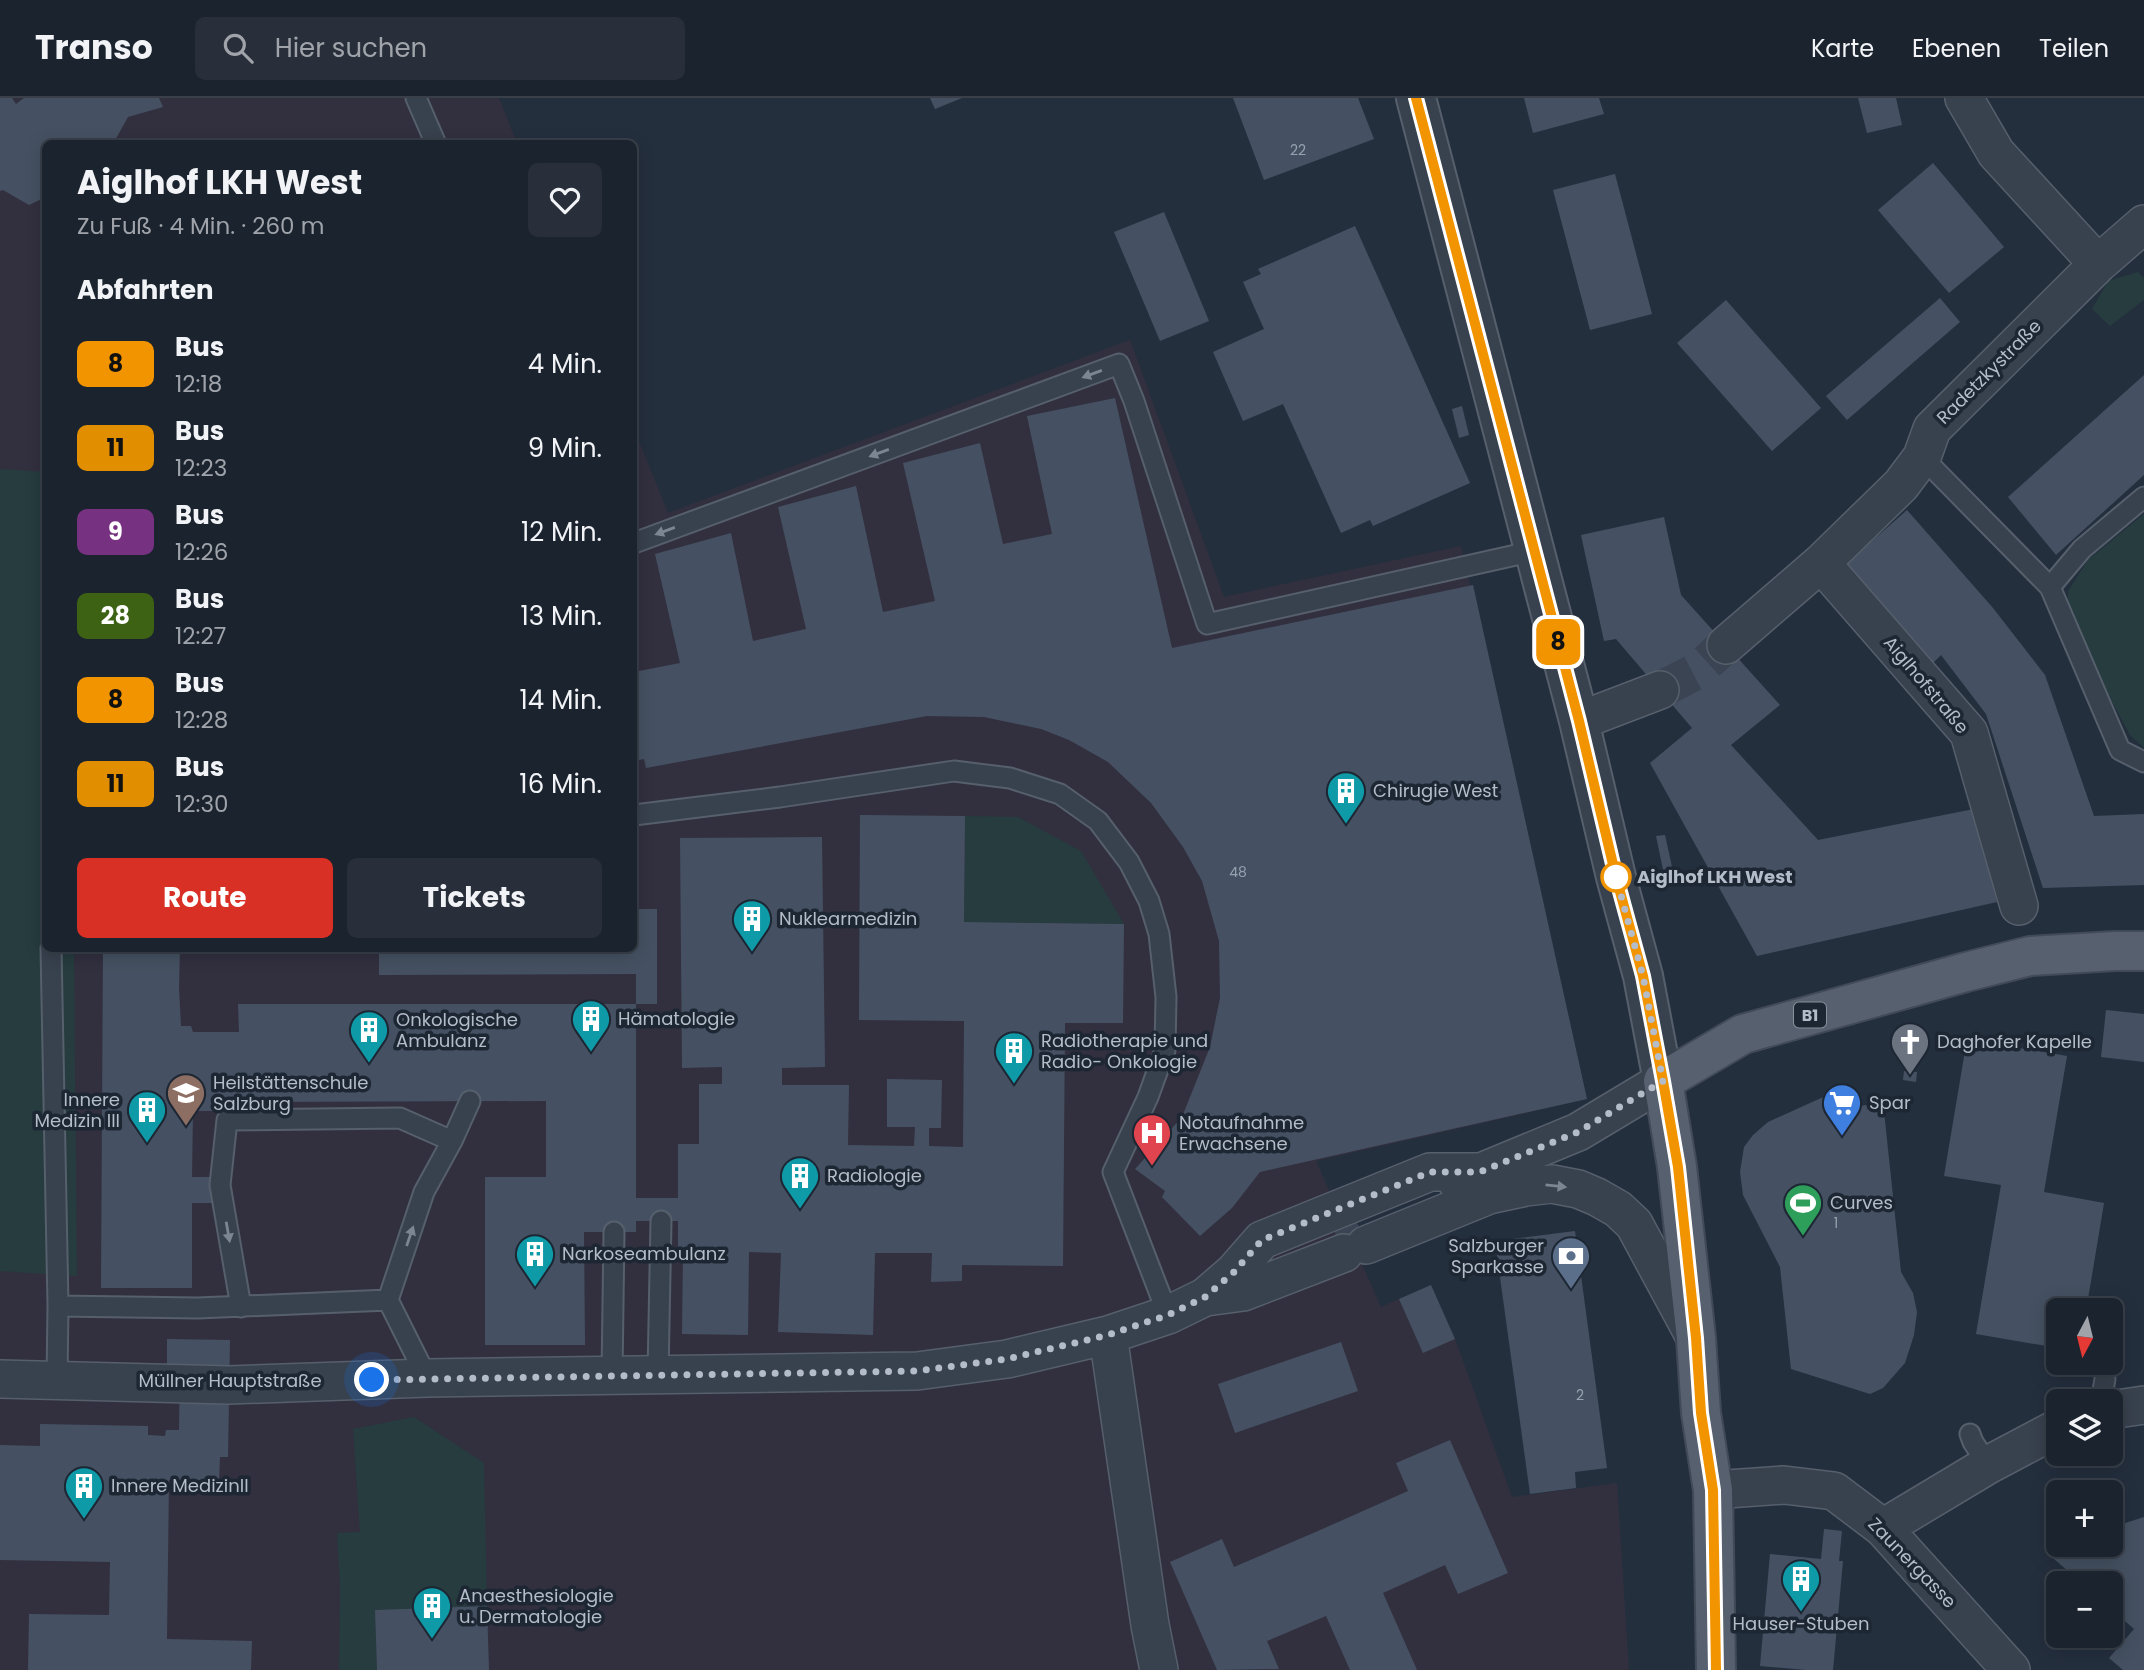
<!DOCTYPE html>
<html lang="de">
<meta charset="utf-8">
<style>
:root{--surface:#1b232e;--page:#282f3a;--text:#f1f3f6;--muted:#a0a4aa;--line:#39404a;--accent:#d93025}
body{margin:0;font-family:Poppins,sans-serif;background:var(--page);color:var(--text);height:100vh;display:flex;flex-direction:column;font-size:26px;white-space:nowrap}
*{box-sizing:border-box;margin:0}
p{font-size:23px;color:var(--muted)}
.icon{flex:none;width:38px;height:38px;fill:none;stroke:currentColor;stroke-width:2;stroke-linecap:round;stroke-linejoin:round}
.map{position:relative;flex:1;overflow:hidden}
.drawer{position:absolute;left:42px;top:42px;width:595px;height:812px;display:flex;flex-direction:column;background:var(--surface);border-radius:10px;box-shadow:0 4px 18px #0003,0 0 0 2px var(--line)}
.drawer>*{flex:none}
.badge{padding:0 14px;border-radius:10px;font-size:24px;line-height:46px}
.needle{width:46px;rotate:187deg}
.tools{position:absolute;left:2046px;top:1200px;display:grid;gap:14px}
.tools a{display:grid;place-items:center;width:77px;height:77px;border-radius:10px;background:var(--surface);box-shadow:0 4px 18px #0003,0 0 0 2px var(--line);font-size:35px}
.you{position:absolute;width:35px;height:35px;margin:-18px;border:5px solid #fff;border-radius:50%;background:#1a73e8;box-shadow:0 0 0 10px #1a73e833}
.map>.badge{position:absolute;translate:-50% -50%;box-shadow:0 0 0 4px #fff}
h2{padding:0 35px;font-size:26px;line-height:63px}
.round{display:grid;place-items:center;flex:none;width:74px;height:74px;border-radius:10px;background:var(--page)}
.headline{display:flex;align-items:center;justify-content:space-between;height:119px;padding:0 35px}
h1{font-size:33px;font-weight:700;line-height:52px}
.cta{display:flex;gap:14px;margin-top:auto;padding:14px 35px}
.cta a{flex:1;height:80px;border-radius:10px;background:var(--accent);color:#fff;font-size:28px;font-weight:700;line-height:80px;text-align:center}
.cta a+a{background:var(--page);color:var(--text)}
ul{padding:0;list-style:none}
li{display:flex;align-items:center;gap:21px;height:84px;padding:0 35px}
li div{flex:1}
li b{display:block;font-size:26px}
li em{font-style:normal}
li .badge{min-width:77px;font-weight:700;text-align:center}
header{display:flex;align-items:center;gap:42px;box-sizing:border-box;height:98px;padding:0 35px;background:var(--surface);border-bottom:2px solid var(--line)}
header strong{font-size:33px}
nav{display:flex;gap:38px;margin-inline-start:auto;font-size:24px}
.search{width:490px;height:63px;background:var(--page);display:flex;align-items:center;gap:18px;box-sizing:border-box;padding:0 24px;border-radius:10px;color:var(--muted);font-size:26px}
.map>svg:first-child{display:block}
.medical{fill:#32303f}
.green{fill:#263c3f}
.building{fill:#455162}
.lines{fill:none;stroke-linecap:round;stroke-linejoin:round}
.minor-tunnel{stroke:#3a4453;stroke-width:37;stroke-dasharray:37 18;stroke-linecap:butt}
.service-casing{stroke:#565f6c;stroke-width:23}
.minor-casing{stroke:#565f6c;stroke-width:40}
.tertiary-casing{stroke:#565f6c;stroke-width:42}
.primary-casing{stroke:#414a57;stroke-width:42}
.service{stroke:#38414e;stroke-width:19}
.minor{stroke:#38414e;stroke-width:37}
.tertiary{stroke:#38414e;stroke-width:38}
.primary{stroke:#56606e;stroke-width:38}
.oneway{fill:#7c8592}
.line-casing{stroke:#fff;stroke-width:16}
.line{stroke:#f29400;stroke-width:10}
.walk{stroke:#b4bcc9;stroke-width:7;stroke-dasharray:0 12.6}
.stop-dot{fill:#fff;stroke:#f29400;stroke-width:3.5}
.labels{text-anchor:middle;stroke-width:7;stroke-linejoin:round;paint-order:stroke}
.number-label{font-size:14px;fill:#98a1af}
.shield{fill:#1d2633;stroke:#878f9c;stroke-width:2}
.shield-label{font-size:16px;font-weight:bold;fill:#b4bcc9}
.street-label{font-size:18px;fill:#b4bcc9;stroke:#1d2633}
.poi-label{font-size:18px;fill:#b4bcc9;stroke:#1d2633;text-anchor:start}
.stop-label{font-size:18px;font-weight:bold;fill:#b4bcc9;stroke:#1d2633;text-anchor:start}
</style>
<header>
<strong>Transo</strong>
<div class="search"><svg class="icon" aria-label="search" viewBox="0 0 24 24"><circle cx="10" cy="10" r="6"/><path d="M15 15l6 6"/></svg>Hier suchen</div>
<nav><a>Karte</a><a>Ebenen</a><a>Teilen</a></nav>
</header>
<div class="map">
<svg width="2144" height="1572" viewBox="0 0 2144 1572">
<rect width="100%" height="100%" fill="#242f3e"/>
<!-- medical -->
<path class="medical" d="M 0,0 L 499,0 L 517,45 L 46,46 L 46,850 L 634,850 L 634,331 L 668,415 L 1130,242 L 1224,499 L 1461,448 L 1587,1001 L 1316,1063 L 1381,1209 L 1431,1187 L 1455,1241 L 1512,1399 L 1617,1385 L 1629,1572 L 0,1572 Z"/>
<!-- green -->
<path class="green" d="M 2138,174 L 2144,180 L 2144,202 L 2110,228 L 2092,211 L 2108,183 Z
M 0,371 L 45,374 L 46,850 L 74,851 L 77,1178 L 0,1173 Z
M 2144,416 L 2144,650 L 2130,637 L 2068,521 L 2068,493 L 2088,462 Z
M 965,718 L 1018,719 L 1081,753 L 1124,826 L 964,824 Z
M 414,1319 L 484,1365 L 487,1508 L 375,1512 L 377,1572 L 339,1572 L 340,1487 L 337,1435 L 360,1434 L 353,1331 Z"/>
<!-- building -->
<path class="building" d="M 0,0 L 12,0 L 16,6 L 24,0 L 159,0 L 163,9 L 128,19 L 113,46 L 46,46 L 46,99 L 29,107 L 3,92 L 0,93 Z
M 930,0 L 962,0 L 935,11 Z
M 1233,0 L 1358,0 L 1374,41 L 1264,82 Z
M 1524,0 L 1599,0 L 1604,16 L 1533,35 Z
M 1858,0 L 1896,0 L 1902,27 L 1867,35 Z
M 1933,65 L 2004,149 L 1949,195 L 1878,112 Z
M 1615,76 L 1652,216 L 1590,232 L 1553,92 Z
M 1164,114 L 1209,223 L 1160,243 L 1114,134 Z
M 1355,128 L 1470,385 L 1373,428 L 1370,422 L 1341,435 L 1283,306 L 1243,323 L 1213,254 L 1264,231 L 1243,184 L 1261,176 L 1258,171 Z
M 1940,200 L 1960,224 L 1847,322 L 1826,298 Z
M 1726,202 L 1821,310 L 1772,353 L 1677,245 Z
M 2144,277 L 2144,377 L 2056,457 L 2008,399 Z
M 1115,300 L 1172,550 L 1473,487 L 1587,1001 L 1260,1074 L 1232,1110 L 1200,1138 L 1162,1099 L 1165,1093 L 1135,1071 L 1182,1019 L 1210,949 L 1220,900 L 1219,843 L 1202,783 L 1183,749 L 1151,705 L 1108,664 L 1069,642 L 1041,631 L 984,619 L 927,618 L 646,670 L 644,661 L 634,663 L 634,574 L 680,565 L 655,456 L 731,435 L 753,543 L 806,531 L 778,409 L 856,388 L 883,514 L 935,503 L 903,365 L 980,345 L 1003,446 L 1052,436 L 1027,318 Z
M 1462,308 L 1469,337 L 1459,340 L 1452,311 Z
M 1907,412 L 1993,510 L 2045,577 L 2094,718 L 2144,716 L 2144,787 L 2043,790 L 1986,616 L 1941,557 L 1931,567 L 1845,467 Z
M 1664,419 L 1681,497 L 1780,607 L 1731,647 L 1818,742 L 1974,711 L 1997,804 L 1757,858 L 1650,665 L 1692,630 L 1616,541 L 1604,543 L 1581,437 Z
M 860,717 L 965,718 L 964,824 L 1124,826 L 1123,925 L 1065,925 L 1063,1168 L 962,1167 L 962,1183 L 931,1184 L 932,1155 L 875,1155 L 873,1237 L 778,1234 L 781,1155 L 749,1154 L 748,1237 L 682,1236 L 683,1154 L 678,1154 L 678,1123 L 636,1123 L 636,1134 L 584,1134 L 585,1247 L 485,1247 L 485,1079 L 546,1079 L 546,1003 L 246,1004 L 246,1013 L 193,1013 L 192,1079 L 213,1079 L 213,1105 L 192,1105 L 192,1190 L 101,1190 L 103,850 L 180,850 L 179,890 L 181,928 L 191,928 L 193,934 L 239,934 L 238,906 L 636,906 L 636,1100 L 678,1100 L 678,1046 L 699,1046 L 699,986 L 722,986 L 722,969 L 682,970 L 680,740 L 822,739 L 825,969 L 782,970 L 782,987 L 849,987 L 848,1047 L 914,1048 L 915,1029 L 887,1029 L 887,981 L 942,982 L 941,1030 L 929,1030 L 929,1048 L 963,1049 L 964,923 L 859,922 Z
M 1665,737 L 1674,778 L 1665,781 L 1656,738 Z
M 634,811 L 657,811 L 657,906 L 636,906 L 636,876 L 379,877 L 379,850 L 634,850 Z
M 2106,912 L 2144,916 L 2144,964 L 2101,959 Z
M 1967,941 L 2067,958 L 2044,1094 L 2104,1105 L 2086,1213 L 2058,1213 L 2058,1250 L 1976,1236 L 2001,1087 L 1944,1078 Z
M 1904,973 L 1917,974 L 1916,984 L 1903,982 Z
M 1830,996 L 1838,1001 L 1838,1012 L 1883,1004 L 1901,1174 L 1913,1195 L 1917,1214 L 1914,1237 L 1905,1265 L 1883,1290 L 1870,1296 L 1791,1271 L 1780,1169 L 1743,1097 L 1740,1074 L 1744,1049 L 1753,1037 L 1768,1024 Z
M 1352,1114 L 1370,1155 L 1348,1164 L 1331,1124 Z
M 1575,1133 L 1607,1370 L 1575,1374 L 1576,1390 L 1530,1396 L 1495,1143 Z
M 1431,1187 L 1455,1241 L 1423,1255 L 1399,1201 Z
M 167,1241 L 230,1242 L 228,1359 L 220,1359 L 219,1383 L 169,1382 L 167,1541 L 252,1543 L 251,1572 L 28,1572 L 29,1516 L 109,1517 L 110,1464 L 0,1462 L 0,1347 L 40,1348 L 40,1326 L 148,1328 L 148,1337 L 165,1338 L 166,1332 L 179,1332 L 180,1268 L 167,1267 Z
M 1341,1244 L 1358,1293 L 1235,1335 L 1218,1286 Z
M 1450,1342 L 1508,1475 L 1458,1496 L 1445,1467 L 1383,1495 L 1417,1572 L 1350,1572 L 1326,1518 L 1267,1543 L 1279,1571 L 1217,1572 L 1170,1464 L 1222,1441 L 1234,1469 L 1318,1433 L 1408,1393 L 1396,1365 Z
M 2110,1401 L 2122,1426 L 2144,1419 L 2144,1572 L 2123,1572 L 2109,1560 L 2134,1531 L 2110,1510 L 2110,1486 L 2083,1486 L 2047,1455 L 2058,1444 L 2058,1447 L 2110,1447 Z
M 1824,1431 L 1842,1433 L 1839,1463 L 1843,1463 L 1833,1572 L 1806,1572 L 1760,1568 L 1770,1456 L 1821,1461 Z
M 487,1508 L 489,1572 L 377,1572 L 375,1512 Z"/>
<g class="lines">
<!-- minor-tunnel -->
<path class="minor-tunnel" d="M 1660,592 L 1697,573 L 1726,547
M 1334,1132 L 1356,1124"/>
<!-- service casing -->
<g class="service-casing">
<path id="service" d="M 416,0 L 436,46
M 1922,359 L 2050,489 L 2120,652 L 2144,664
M 634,445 L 1119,266 L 1134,303 L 1207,526 L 1534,453
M 2050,489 L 2082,451 L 2144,399
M 634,717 L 780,699 L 954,673 L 1010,680 L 1060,696 L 1098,723 L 1129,764 L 1149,803 L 1159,836 L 1166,899 L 1165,952 L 1148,999 L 1113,1074 L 1168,1217
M 51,850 L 58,1208 L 57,1283
M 452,1043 L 470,1003
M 58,1208 L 198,1210 L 388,1202 L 427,1280
M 241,1209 L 220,1087 L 227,1022 L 400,1020 L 452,1043 L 424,1094 L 388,1202
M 658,1276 L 661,1123
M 612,1278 L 614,1134
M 2101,1304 L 2105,1281
M 1970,1336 L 1973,1344 L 1988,1367"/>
</g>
<!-- minor casing -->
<g class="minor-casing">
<path id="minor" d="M 1964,0 L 1996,55 L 2098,166
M 1821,465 L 1969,635 L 2019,808
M 1726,547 L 1821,465 L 1901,387 L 1922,359 L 1932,331 L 2098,166 L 2144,126
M 1579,623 L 1660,592
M 1457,1084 L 1578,1034 L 1663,983
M 1366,1147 L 1489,1097 L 1526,1089 L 1552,1086 L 1578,1091 L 1597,1099 L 1618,1111 L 1634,1126 L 1695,1239
M 1206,1199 L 1243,1194 L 1344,1155
M 1108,1237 L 1150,1527 L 1159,1572
M 0,1281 L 229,1287 L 427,1280 L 917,1273 L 1007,1261 L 1108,1237 L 1168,1217 L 1205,1199 L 1234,1174 L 1262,1142 L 1430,1074 L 1480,1074
M 2110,1312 L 2144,1307
M 1713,1392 L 1784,1387 L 1834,1393 L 1883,1430 L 2011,1572
M 1883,1430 L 1988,1367 L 2058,1330"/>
</g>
<!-- tertiary casing -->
<g class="tertiary-casing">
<path id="tertiary" d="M 1416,0 L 1579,623 L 1616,779 L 1643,878 L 1663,983"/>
</g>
<!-- primary casing -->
<g class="primary-casing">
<path id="primary" d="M 1716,1572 L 1713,1392 L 1701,1315 L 1696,1240 L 1677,1069 L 1663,983 L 1743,936 L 1966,874 L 2030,858 L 2115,853 L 2144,853"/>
</g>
<!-- service -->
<use href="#service" class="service"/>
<!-- minor -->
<use href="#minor" class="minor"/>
<!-- tertiary -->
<use href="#tertiary" class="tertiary"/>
<!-- primary -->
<use href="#primary" class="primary"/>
</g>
<!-- one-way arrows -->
<defs><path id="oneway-solid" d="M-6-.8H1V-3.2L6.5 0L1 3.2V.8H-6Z" transform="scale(1.75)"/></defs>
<g class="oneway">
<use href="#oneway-solid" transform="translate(1092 276) rotate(160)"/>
<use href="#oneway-solid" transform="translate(879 355) rotate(160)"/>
<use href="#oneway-solid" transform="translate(665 433) rotate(160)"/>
<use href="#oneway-solid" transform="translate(1556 1088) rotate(6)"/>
<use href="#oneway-solid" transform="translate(228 1134) rotate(80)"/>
<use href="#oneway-solid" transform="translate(410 1138) rotate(-71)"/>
</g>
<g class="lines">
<!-- line casing -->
<g class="line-casing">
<path id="line" d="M 1416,0 L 1579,623 L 1616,779 L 1643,878 L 1663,983 L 1678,1069 L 1696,1240 L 1701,1315 L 1713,1392 L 1716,1572"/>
</g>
<!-- line -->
<use href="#line" class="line"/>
<!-- walk -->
<path class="walk" d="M 372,1282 L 917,1273 L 1007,1261 L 1108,1237 L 1168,1217 L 1205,1199 L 1234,1174 L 1262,1142 L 1430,1074 L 1480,1074 L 1578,1034 L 1663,983 L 1643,878 L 1616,779"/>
</g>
<!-- icons -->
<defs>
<g id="building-pin" transform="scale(2.0125)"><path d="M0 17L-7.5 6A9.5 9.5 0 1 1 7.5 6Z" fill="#0f9aa8" stroke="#1d2633"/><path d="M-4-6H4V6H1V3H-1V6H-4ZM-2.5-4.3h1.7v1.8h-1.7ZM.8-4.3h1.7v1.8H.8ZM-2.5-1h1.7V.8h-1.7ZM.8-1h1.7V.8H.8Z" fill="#fff"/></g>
<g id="church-pin" transform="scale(2.0125)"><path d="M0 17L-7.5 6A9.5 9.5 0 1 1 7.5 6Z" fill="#6b7280" stroke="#1d2633"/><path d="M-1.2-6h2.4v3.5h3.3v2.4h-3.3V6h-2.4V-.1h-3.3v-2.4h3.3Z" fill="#fff"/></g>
<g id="school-pin" transform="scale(2.0125)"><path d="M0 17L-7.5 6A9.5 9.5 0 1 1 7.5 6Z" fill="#8d6e63" stroke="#1d2633"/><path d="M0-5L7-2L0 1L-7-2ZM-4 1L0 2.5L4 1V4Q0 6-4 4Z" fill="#fff"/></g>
<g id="supermarket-pin" transform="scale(2.0125)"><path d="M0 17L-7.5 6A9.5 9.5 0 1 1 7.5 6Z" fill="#3f7fe0" stroke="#1d2633"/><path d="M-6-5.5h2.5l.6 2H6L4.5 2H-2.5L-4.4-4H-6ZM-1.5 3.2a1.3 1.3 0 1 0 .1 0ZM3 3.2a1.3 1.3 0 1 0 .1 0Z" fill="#fff"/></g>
<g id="hospital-pin" transform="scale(2.0125)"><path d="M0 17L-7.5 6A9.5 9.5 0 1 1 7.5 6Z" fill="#e0444e" stroke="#1d2633"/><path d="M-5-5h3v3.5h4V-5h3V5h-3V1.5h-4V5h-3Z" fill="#fff"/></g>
<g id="stadium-pin" transform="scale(2.0125)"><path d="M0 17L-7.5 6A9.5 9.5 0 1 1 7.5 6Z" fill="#2e9e5b" stroke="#1d2633"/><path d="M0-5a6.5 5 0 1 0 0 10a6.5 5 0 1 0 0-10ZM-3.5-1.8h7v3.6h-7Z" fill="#fff"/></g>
<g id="bank-pin" transform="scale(2.0125)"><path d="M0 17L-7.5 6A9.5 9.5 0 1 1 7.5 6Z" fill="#5c6f8a" stroke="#1d2633"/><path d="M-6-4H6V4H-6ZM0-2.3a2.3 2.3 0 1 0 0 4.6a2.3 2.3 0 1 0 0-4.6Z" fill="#fff"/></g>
</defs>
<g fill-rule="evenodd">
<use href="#building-pin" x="1346" y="693"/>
<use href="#building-pin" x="752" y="821"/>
<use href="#building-pin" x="591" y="921"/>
<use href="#building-pin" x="369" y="932"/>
<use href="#church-pin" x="1910" y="944"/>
<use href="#building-pin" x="1014" y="953"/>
<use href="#school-pin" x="186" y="995"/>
<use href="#supermarket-pin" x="1842" y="1005"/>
<use href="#building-pin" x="147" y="1012"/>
<use href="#hospital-pin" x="1152" y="1035"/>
<use href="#building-pin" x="800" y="1078"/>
<use href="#stadium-pin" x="1803" y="1105"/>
<use href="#building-pin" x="535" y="1156"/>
<use href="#bank-pin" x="1571" y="1158"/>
<use href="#building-pin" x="84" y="1388"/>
<use href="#building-pin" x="1801" y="1481"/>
<use href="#building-pin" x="432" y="1508"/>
</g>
<!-- markers -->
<circle class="stop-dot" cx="1616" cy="779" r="14"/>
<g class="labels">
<!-- number labels -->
<g class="number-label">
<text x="1298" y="57">22</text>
<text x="1238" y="779">48</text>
<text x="1836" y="1130">1</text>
<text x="1580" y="1302">2</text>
</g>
<!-- shield labels -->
<rect class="shield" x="1794" y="904.5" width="32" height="25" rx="5"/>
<g class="shield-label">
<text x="1810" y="923">B1</text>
</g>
<!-- street labels -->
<g class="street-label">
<text transform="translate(1989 274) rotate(-45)" y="6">Radetzkystraße</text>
<text transform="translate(1926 587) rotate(50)" y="6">Aiglhofstraße</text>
<text x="230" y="1289">Müllner Hauptstraße</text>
<text transform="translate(1912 1465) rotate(46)" y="6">Zaunergasse</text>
</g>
<!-- poi labels -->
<g class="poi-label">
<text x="1373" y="699">Chirugie West</text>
<text x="779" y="827">Nuklearmedizin</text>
<text x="618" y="927">Hämatologie</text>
<text x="396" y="928">Onkologische<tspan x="396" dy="21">Ambulanz</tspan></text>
<text x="1041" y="949">Radiotherapie und<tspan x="1041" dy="21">Radio- Onkologie</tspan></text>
<text x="1937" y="950">Daghofer Kapelle</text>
<text x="213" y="991">Heilstättenschule<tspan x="213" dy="21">Salzburg</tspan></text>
<text x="120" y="1008" text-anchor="end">Innere<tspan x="120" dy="21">Medizin III</tspan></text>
<text x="1869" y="1011">Spar</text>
<text x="1179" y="1031">Notaufnahme<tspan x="1179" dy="21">Erwachsene</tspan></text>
<text x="827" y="1084">Radiologie</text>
<text x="1830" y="1111">Curves</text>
<text x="1544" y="1154" text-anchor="end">Salzburger<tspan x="1544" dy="21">Sparkasse</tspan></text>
<text x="562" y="1162">Narkoseambulanz</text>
<text x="111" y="1394">Innere MedizinII</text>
<text x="459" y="1504">Anaesthesiologie<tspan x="459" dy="21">u. Dermatologie</tspan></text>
<text x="1801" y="1532" text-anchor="middle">Hauser-Stuben</text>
</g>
<!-- stop labels -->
<g class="stop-label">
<text x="1637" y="785">Aiglhof LKH West</text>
</g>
</g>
</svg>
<div class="tools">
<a><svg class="needle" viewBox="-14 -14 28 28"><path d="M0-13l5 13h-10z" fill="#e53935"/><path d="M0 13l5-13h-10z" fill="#a0a4aa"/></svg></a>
<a><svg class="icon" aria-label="layers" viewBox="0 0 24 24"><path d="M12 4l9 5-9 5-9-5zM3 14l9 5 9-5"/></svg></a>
<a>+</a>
<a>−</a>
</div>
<div class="you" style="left:372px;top:1282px"></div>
<b class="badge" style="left:1558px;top:544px;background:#f29400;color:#111">8</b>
<section class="drawer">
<div class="headline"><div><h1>Aiglhof LKH West</h1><p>Zu Fuß · 4 Min. · 260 m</p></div><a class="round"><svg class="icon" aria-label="heart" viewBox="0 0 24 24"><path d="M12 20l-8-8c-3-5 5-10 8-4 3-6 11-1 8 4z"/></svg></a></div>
<h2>Abfahrten</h2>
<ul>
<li><span class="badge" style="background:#f29400;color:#111">8</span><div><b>Bus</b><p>12:18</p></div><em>4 Min.</em></li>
<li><span class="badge" style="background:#e18e00;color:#111">11</span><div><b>Bus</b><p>12:23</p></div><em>9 Min.</em></li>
<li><span class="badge" style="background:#763180;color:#fff">9</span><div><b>Bus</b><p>12:26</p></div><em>12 Min.</em></li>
<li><span class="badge" style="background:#3d6214;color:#fff">28</span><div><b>Bus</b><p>12:27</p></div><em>13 Min.</em></li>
<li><span class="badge" style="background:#f29400;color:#111">8</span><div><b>Bus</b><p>12:28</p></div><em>14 Min.</em></li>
<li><span class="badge" style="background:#e18e00;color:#111">11</span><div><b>Bus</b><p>12:30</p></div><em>16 Min.</em></li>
</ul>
<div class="cta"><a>Route</a><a>Tickets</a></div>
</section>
</div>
